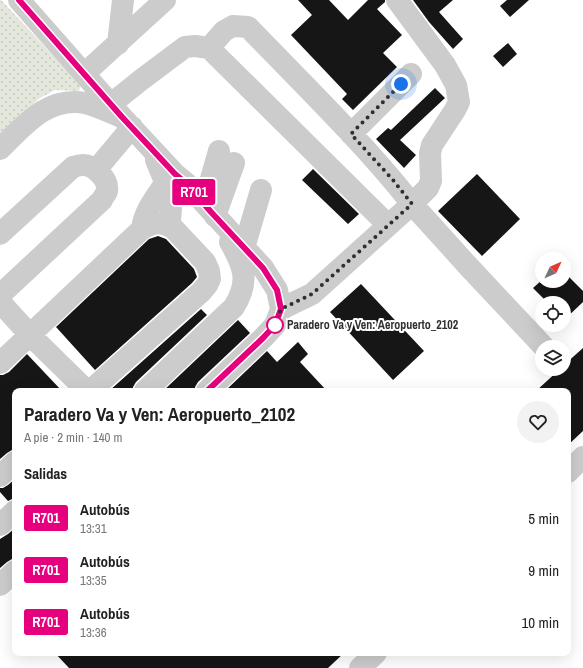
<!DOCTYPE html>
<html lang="es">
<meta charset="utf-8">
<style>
:root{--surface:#fff;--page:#f2f2f2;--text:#222;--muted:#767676}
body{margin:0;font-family:"Archivo Narrow",sans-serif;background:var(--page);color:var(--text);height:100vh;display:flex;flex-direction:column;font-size:15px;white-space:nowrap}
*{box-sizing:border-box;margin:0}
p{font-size:13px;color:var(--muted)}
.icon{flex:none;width:22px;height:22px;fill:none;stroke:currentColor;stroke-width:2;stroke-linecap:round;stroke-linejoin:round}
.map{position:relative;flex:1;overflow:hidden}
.details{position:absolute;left:12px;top:388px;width:559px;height:268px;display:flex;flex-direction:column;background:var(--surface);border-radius:8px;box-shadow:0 4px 16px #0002}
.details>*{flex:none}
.badge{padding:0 8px;border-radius:3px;font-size:14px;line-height:26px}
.needle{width:26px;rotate:46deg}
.tools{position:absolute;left:535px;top:252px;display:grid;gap:8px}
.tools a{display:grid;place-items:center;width:36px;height:36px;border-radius:50%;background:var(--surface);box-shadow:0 4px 16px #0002;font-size:20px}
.you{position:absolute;width:20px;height:20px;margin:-10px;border:3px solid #fff;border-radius:50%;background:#1a73e8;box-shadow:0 0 0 6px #1a73e833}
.map>.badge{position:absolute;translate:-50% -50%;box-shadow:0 0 0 2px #fff}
h2{padding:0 12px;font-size:15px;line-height:36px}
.round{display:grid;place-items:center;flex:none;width:42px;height:42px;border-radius:21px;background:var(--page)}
.head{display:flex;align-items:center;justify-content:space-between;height:68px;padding:0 12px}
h1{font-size:19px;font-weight:800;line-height:30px}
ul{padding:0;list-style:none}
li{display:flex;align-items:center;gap:12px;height:52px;padding:0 12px}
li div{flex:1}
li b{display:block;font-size:15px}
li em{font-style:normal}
li .badge{min-width:44px;font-weight:700;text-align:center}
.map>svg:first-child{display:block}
.park{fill:url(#park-dots)}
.building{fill:#161616}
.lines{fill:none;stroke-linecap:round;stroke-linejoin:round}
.minor{stroke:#ccc;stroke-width:22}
.line-casing{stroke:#fff;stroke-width:9}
.line{stroke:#e6007e;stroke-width:6}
.walk{stroke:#2f2f2f;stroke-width:4;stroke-dasharray:0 7.2}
.stop-dot{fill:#fff;stroke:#e6007e;stroke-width:2}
.labels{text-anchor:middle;stroke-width:4;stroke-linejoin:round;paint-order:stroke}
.stop-label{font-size:12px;font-weight:bold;fill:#2f2f2f;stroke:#fff;text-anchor:start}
</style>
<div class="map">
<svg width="583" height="668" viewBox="0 0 583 668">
<defs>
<pattern id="park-dots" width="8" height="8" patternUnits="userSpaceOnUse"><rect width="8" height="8" fill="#e3e7dc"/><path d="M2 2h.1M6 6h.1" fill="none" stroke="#c3c6bd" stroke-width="1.8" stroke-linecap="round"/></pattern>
</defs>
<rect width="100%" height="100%" fill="#fff"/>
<!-- park -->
<path class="park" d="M 0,0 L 1,0 L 81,85 L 79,91 L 55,90 L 40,98 L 0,134 Z"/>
<!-- building -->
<path class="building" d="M 298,0 L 329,0 L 348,20 L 368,0 L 385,0 L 385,2 L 377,9 L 402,35 L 383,53 L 397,67 L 353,110 L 342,99 L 347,94 L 291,35 L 312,15 Z
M 413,0 L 453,0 L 439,12 L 463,39 L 453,49 L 429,22 Z
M 507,0 L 529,0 L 510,17 L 500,6 Z
M 508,43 L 517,54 L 503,67 L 493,56 Z
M 435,88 L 445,98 L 400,140 L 416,155 L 404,168 L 376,139 L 388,128 L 391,130 Z
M 313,169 L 359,214 L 348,224 L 302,180 Z
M 477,174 L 520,219 L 482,256 L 438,211 Z
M 158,236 L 166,239 L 194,269 L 197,277 L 192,283 L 95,370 L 56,327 L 149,239 Z
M 564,272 L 583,291 L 583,302 L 564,320 L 564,303 L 548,303 L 533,288 L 542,280 L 542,281 L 564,281 Z
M 361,284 L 424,351 L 393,380 L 330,312 Z
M 201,309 L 207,315 L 136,382 L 133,387 L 133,391 L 109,391 Z
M 238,320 L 250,333 L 198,382 L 195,387 L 195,391 L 163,391 Z
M 298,342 L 308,354 L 300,362 L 327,391 L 225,391 L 267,351 L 277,362 Z
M 583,348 L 583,431 L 568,445 L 568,391 L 536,391 L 560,369 L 564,369 L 564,365 Z
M 27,354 L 62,391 L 15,391 L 15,450 L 12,450 L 7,453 L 0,459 L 0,375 L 3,375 L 9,372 Z
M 15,479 L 15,499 L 12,499 L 8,501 L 0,492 L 0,488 L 3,488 L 8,485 Z
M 15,528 L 15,559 L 12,559 L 7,562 L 0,568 L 0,539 L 8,534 Z
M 55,653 L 344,653 L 328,668 L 69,668 Z"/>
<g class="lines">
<!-- minor -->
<path class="minor" d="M 19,0 L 122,117 L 175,174 L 186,183 L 263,268 L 277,290 L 281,309 L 275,325 L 263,338 L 207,391
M 118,44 L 123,0
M 84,74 L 165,0
M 111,104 L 141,80 L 185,47 L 195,46 L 209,48
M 351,134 L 411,74
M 0,149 C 24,126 47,96 85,103 C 97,106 108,111 119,116
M 156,160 C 162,175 170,190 171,206 C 171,213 170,220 169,226
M 96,170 L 132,127
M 204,203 L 219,151
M 215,216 L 234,163
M 388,225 L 209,48 L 224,31 L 233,26 L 248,27 C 304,85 362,141 412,204 L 428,188 L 431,181 L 430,153 L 432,145 L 455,110 L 459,102 L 456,85 L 445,65 L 397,0
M 142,229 C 144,211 156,197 166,182
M 0,234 L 73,167 C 76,166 80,165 83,165 C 94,165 109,179 107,191 C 106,194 103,197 102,200 L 0,295
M 244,248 L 261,190
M 0,302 L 30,335 L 87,391
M 281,309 L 312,294 L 412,204 L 469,267 L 544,347
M 0,363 L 142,229 C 155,222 161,221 174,229 L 205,262 L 209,271 L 210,279 L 207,285 L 201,292 L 90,391
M 145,391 L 234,307 C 250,281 244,267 230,242
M 568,472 L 583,457
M 0,476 L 15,462
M 0,525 L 15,511
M 0,585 L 15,571
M 360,668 L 376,653"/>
</g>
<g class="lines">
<!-- line casing -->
<g class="line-casing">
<path id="line" d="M 19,0 L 122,117 L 175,174 L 186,183 L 211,212 L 263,268 L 277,290 L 281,309 L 275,325 L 263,338 L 207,391"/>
</g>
<!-- line -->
<use href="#line" class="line"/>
<!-- walk -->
<path class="walk" d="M 275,325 L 281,309 L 312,294 L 412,204 L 393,180 L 351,134 L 401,84"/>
</g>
<!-- markers -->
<circle class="stop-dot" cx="275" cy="325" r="8"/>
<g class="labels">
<!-- stop labels -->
<g class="stop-label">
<text x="287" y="329">Paradero Va y Ven: Aeropuerto_2102</text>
</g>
</g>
</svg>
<div class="tools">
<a><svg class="needle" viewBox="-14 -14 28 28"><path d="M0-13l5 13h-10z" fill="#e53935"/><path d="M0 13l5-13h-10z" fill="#767676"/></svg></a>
<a><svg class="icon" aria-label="locate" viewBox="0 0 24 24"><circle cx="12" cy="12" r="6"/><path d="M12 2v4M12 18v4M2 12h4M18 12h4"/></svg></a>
<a><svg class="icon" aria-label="layers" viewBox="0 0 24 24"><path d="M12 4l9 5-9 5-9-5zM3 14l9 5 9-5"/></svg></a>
</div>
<div class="you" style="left:401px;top:84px"></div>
<b class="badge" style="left:194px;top:192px;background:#e6007e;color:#fff">R701</b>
<section class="details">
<div class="head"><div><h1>Paradero Va y Ven: Aeropuerto_2102</h1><p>A pie · 2 min · 140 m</p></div><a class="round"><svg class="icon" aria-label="heart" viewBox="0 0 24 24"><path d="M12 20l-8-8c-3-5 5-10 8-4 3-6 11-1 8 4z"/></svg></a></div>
<h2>Salidas</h2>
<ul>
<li><span class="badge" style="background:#e6007e;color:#fff">R701</span><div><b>Autobús</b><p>13:31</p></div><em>5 min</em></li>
<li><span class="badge" style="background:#e6007e;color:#fff">R701</span><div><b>Autobús</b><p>13:35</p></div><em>9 min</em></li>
<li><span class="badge" style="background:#e6007e;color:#fff">R701</span><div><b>Autobús</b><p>13:36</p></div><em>10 min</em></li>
</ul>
</section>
</div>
